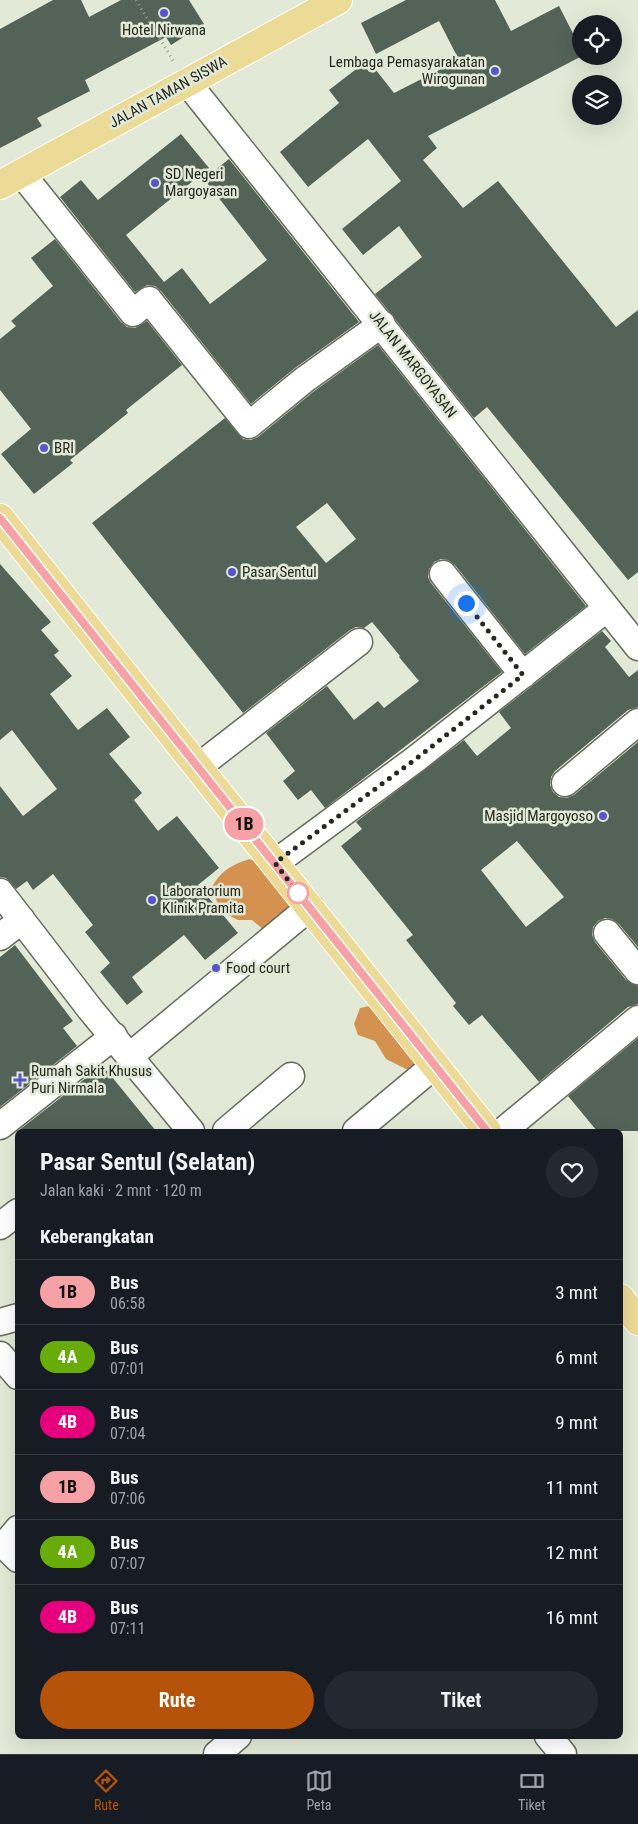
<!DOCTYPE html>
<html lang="id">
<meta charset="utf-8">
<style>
:root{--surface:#171b24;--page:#242831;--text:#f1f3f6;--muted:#9ea1a6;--line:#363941;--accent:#b45309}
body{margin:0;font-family:"Roboto Condensed",sans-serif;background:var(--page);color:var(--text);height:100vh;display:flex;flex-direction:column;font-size:19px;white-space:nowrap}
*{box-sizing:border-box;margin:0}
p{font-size:16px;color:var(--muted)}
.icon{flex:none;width:28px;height:28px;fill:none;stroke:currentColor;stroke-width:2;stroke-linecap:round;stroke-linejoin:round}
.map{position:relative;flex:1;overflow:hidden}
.drawer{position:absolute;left:15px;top:1129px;width:608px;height:610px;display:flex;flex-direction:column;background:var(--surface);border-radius:8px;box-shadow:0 5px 20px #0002}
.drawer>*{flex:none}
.badge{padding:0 10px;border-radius:16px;font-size:18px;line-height:32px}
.tools{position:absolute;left:572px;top:15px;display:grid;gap:10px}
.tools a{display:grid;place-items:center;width:50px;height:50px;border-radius:50%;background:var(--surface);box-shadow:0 5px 20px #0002;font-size:25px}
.you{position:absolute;width:25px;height:25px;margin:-12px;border:4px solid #fff;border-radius:50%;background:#1a73e8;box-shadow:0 0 0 8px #1a73e833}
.map>.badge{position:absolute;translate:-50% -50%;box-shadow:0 0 0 2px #fff}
h2{padding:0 25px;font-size:19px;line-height:45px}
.round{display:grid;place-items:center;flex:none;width:52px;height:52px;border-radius:26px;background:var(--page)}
.overview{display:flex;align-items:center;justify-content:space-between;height:85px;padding:0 25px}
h1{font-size:24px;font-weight:700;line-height:38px}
.button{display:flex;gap:10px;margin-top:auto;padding:10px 25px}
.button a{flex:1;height:58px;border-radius:30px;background:var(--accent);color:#fff;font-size:20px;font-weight:700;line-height:58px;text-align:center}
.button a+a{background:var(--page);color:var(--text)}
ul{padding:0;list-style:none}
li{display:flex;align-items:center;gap:15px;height:65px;padding:0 25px;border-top:1px solid var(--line)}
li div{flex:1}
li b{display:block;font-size:19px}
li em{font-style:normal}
li .badge{min-width:55px;font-weight:700;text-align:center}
.tab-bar{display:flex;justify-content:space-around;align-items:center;height:70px;border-top:1px solid var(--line);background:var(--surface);font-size:14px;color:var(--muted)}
.tab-bar a{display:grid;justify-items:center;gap:2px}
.tab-bar .current{color:var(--accent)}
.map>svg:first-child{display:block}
.forest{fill:#d5914f}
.building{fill:#536358;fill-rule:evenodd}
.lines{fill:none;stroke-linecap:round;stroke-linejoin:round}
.minor-casing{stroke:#656c5c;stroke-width:29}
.major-casing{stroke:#fff;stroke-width:30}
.path{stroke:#989e8f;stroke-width:3;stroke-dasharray:1 4;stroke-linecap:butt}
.minor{stroke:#fff;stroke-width:26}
.major{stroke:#ecda97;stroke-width:28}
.line-casing{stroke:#fff;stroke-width:11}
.line{stroke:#f5a1a5;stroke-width:8}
.walk{stroke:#252720;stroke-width:5;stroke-dasharray:0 9}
.poi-dot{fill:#5854cc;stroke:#e2ead7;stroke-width:2}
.stop-dot{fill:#fff;stroke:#f5a1a5;stroke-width:2.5}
.labels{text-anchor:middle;stroke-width:5;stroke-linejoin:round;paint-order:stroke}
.poi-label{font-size:15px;fill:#252720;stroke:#e2ead7;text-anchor:start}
.street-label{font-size:15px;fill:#252720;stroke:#e2ead7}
</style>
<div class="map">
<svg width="638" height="1754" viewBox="0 0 638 1754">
<rect width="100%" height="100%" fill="#e2ead7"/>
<!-- forest -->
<path class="forest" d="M 250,859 L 268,868 L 300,911 L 263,929 L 252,920 L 238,920 L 222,912 L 211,889 C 219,872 232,864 250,859 Z
M 374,1005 L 426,1062 L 410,1071 L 386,1059 L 375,1041 L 358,1035 L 354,1024 L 360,1008 Z"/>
<!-- building -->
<path class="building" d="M 53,0 L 81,0 L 89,17 L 121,0 L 189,0 L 204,24 L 171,45 L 166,37 L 85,80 L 90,91 L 37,118 L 42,126 L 0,148 L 0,29 Z
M 406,0 L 495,0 L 511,31 L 559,6 L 581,49 L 582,56 L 428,136 L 437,148 L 423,160 L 463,208 L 498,181 L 616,327 L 638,310 L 638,572 L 628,580 L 487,407 L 474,418 L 375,294 L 422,257 L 399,226 L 363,255 L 342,229 L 401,181 L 368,139 L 308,187 L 280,152 L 339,103 L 329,90 L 368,60 L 394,93 L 459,60 L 439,21 L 376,54 L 361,23 Z
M 181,134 L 209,168 L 126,235 L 164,282 L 182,268 L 210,304 L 267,260 L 204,179 L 229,159 L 359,322 L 295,368 L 251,404 L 161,291 L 155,286 L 147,285 L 135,292 L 60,197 L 81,180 L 98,200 Z
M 55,239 L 121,322 L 127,327 L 135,328 L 147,321 L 182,365 L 126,410 L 128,413 L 70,460 L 73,463 L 34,494 L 1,454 L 31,429 L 0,390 L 0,339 L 16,326 L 11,321 L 53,286 L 31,258 Z
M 378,345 L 586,606 L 525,654 L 455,565 L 448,560 L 441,559 L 434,562 L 429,569 L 428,577 L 431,583 L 502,672 L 325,808 L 311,790 L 298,800 L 283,781 L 295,771 L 266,733 L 327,686 L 354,720 L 378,701 L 384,708 L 419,681 L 399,657 L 400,656 L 372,622 L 364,628 L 356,627 L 350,630 L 243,713 L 92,523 L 225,418 L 243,439 L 251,440 L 258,437 L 313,392 ZM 327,503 L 356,539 L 326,563 L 296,527 Z
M 0,564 L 51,622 L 41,630 L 59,651 L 54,655 L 72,676 L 50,694 L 78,730 L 107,708 L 130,737 L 109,754 L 142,793 L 134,800 L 158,831 L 177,816 L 219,868 L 198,885 L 238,933 L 205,960 L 184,935 L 132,977 L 143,992 L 127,1005 L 100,972 L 110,963 L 85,932 L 93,925 L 53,874 L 33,890 L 27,881 L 16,889 L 6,878 L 0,877 L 0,786 L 23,816 L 57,789 L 12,730 L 0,740 Z
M 602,631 L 611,641 L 605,647 L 629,677 L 638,670 L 638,707 L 628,710 L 555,771 L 551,777 L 550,785 L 553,792 L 559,797 L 567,798 L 574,795 L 638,742 L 638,947 L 619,924 L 612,919 L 605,918 L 598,921 L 593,927 L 592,935 L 595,942 L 626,980 L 638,986 L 638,1004 L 628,1007 L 539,1082 L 482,1015 L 469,1025 L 453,1006 L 456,1003 L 406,940 L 413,935 L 341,846 L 362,829 L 356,822 L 464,740 L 477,756 L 511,728 L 499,712 ZM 517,841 L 564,897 L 526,927 L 481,870 Z
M 15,945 L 73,1021 L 63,1028 L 77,1046 L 0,1107 L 0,957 Z
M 638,1038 L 638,1131 L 597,1131 L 568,1096 Z
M 103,1066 L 156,1131 L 18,1131 L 96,1070 L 97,1071 Z"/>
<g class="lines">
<!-- minor casing -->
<g class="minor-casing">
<path id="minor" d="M 187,82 L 638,647
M 22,174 L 133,313 L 149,300 L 249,425 L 304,380 L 382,324
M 443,574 L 523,675
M 198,767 L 359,642
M 565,783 L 638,722
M 275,863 L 417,758 L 606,609
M 0,892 L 90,1009 L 191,1131
M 607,933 L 638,971
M 0,937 L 22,920
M 130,1056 L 310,907
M 0,1126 L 114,1036
M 226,1131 L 291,1076
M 356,1131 L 435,1065
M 503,1131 L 638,1019
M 0,1226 L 18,1212
M 0,1322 L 18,1317
M 0,1355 L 18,1376
M 18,1529 L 8,1541 L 9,1550 L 18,1559
M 548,1736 L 563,1754
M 217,1754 L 238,1736"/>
</g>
<!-- major casing -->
<g class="major-casing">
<path id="major" d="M 0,185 L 338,0
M 0,518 L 487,1131
M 620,1298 L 638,1321"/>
</g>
<!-- path -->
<path class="path" d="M 136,0 L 174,62"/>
<!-- minor -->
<use href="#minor" class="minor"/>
<!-- major -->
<use href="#major" class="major"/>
</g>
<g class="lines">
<!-- line casing -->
<g class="line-casing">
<path id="line" d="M 0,518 L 487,1131"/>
</g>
<!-- line -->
<use href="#line" class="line"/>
<!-- walk -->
<path class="walk" d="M 298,893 L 275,863 L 417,758 L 523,675 L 466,603"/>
</g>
<!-- markers -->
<g class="poi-dot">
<circle cx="164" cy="13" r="5"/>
<circle cx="495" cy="71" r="5"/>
<circle cx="155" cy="183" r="5"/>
<circle cx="44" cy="448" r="5"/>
<circle cx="232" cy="572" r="5"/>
<circle cx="603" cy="816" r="5"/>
<circle cx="152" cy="900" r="5"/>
<circle cx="216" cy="968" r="5"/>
<path d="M17.5 1072.5h5v5h5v5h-5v5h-5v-5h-5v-5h5z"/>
</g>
<circle class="stop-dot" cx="298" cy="893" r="10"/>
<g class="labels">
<!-- poi labels -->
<g class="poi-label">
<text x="164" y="35" text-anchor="middle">Hotel Nirwana</text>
<text x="485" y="67" text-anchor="end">Lembaga Pemasyarakatan<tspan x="485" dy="17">Wirogunan</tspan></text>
<text x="165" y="179">SD Negeri<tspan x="165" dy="17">Margoyasan</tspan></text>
<text x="54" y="453">BRI</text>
<text x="242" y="577">Pasar Sentul</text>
<text x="593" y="821" text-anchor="end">Masjid Margoyoso</text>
<text x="162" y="896">Laboratorium<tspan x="162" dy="17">Klinik Pramita</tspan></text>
<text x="226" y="973">Food court</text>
<text x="31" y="1076">Rumah Sakit Khusus<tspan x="31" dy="17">Puri Nirmala</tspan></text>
</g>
<!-- street labels -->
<g class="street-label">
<text transform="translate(168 92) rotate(-29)" y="5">JALAN TAMAN SISWA</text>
<text transform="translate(413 364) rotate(52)" y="5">JALAN MARGOYASAN</text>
</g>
</g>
</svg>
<div class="tools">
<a><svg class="icon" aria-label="locate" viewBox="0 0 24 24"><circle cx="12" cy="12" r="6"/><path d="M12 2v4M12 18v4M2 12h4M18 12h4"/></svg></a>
<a><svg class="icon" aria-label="layers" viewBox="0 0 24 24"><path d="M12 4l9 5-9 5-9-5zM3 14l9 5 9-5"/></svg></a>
</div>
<div class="you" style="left:466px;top:603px"></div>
<b class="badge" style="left:244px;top:824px;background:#f5a1a5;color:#111">1B</b>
<section class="drawer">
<div class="overview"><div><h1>Pasar Sentul (Selatan)</h1><p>Jalan kaki · 2 mnt · 120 m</p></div><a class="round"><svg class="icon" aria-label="heart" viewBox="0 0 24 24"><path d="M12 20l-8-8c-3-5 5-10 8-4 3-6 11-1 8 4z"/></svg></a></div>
<h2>Keberangkatan</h2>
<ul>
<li><span class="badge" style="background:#f5a1a5;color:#111">1B</span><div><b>Bus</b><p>06:58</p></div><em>3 mnt</em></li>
<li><span class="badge" style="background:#67ac08;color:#fff">4A</span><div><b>Bus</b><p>07:01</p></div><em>6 mnt</em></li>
<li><span class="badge" style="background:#e6007e;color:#fff">4B</span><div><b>Bus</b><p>07:04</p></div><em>9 mnt</em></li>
<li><span class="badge" style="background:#f5a1a5;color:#111">1B</span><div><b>Bus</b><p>07:06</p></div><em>11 mnt</em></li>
<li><span class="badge" style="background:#67ac08;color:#fff">4A</span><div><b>Bus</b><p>07:07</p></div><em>12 mnt</em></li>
<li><span class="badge" style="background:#e6007e;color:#fff">4B</span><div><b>Bus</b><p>07:11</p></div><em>16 mnt</em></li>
</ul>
<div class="button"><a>Rute</a><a>Tiket</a></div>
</section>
</div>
<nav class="tab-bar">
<a class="current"><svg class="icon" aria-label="directions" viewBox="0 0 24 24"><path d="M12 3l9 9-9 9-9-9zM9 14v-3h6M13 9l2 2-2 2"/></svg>Rute</a>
<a><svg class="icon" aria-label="map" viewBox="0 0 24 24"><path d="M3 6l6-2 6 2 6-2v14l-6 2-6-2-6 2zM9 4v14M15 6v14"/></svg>Peta</a>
<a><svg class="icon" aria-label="tickets" viewBox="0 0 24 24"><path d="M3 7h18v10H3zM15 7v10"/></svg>Tiket</a>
</nav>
